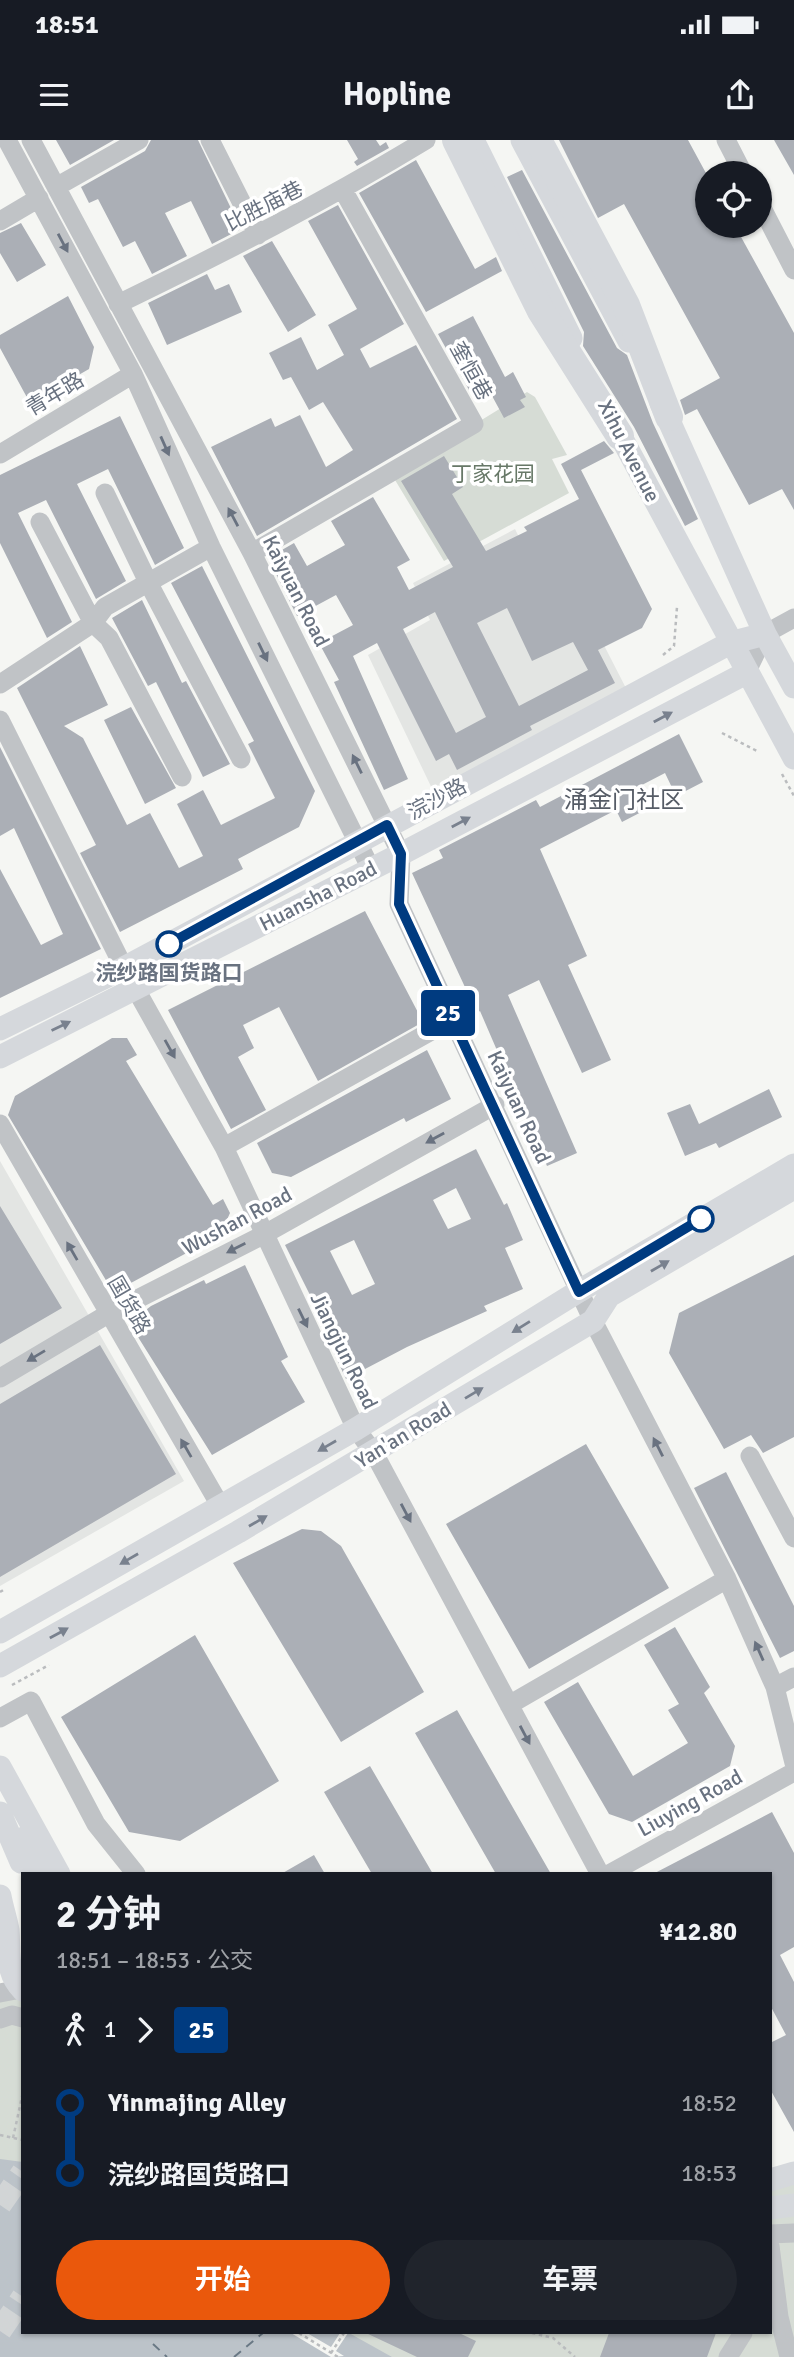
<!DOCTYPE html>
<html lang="zh">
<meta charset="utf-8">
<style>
:root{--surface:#171b24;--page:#20242c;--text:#f1f3f6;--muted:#9ea1a6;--accent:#ea580c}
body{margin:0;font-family:Signika,"Noto Sans SC",sans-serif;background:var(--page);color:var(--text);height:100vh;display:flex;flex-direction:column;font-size:26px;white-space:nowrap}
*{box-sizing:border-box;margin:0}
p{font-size:23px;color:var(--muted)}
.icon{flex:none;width:38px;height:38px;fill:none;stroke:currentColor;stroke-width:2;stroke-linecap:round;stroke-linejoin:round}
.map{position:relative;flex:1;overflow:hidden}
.sheet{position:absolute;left:21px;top:1732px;width:751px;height:462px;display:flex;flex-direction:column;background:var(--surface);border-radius:0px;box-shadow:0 2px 5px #0004}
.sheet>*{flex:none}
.badge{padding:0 14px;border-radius:5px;font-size:24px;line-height:46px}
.controls{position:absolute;left:695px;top:21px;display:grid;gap:14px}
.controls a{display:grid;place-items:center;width:77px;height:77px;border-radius:50%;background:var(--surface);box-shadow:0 2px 5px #0004;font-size:35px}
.map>.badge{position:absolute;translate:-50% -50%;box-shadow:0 0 0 4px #fff}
.legs{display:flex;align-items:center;gap:10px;height:77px;padding:0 35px;font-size:23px}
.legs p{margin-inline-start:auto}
.head{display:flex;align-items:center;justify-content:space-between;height:119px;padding:0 35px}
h1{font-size:38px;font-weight:700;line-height:52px}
.primary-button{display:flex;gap:14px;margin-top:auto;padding:14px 35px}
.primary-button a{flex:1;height:80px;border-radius:42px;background:var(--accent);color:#fff;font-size:28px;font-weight:700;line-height:80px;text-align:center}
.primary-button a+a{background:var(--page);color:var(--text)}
ul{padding:0 35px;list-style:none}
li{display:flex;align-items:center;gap:24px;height:70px;font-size:26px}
li i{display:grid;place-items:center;width:10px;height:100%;margin:0 9px;background:currentColor}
li i::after{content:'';width:18px;height:18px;margin:-9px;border:5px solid;border-radius:50%;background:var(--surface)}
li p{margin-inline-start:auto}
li:first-child i{background:linear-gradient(#0000 50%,currentColor 0)}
li:last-child i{background:linear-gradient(currentColor 50%,#0000 0)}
.status{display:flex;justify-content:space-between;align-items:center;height:49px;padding:0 35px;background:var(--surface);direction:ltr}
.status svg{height:19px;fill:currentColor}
header{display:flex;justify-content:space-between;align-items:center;height:91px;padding:0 35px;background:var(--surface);font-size:32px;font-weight:700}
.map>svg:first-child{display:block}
.built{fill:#e3e5e3}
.green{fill:#d6dcd5}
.water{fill:#bcc3c9}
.pier{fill:#f5f6f3}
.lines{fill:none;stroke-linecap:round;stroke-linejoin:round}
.ferry{stroke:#697884;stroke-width:2;stroke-dasharray:9 7;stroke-linecap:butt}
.building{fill:#abafb6;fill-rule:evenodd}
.major-tunnel{stroke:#d2d5d6;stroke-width:23;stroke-dasharray:23 11;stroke-linecap:butt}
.path{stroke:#babcbe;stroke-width:2.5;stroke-dasharray:3.5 3.5;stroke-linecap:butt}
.minor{stroke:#c0c3c6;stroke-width:19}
.major{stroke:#d5d8dc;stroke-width:23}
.highway{stroke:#d5d8dc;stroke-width:28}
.oneway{fill:#697280}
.oneway2{fill:#79818e}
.line-1-casing{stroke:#fff;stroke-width:16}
.line-1{stroke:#003b80;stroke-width:10}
.stop-1-dot{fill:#fff;stroke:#003b80;stroke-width:3.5}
.labels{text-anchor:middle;stroke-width:7;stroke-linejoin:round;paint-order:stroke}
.street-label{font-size:21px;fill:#697280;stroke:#fff}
.park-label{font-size:21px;fill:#677867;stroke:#fff}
.stop-label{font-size:21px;font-weight:bold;fill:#697280;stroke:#fff}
.quarter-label{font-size:24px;fill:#565c66;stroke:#fff}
</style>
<div class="status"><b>18:51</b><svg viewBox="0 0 49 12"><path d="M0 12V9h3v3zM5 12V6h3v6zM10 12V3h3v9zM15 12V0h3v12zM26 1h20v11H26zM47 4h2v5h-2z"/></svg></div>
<header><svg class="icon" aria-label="menu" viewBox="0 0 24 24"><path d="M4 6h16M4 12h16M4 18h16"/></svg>Hopline<svg class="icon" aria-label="share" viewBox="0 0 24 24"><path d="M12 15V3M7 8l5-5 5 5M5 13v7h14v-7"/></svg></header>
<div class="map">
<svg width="794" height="2217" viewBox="0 0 794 2217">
<rect width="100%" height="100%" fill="#f5f6f3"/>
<!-- built -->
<path class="built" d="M 515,389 L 562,486 L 589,476 L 630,556 L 437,659 L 368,515 L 430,480 L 413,443 Z
M 0,1021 L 184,1341 L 0,1446 Z"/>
<!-- green -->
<path class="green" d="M 527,252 L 535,257 L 567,315 L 552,319 L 569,353 L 444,421 L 392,335 Z
M 0,1859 L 23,1859 L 23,2193 L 770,2193 L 770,2046 L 794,2039 L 794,2217 L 0,2217 Z"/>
<!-- water -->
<path class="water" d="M 0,2019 L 23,2022 L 23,2193 L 349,2193 L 392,2217 L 0,2217 Z"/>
<!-- pier -->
<path class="pier" d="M 291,2193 L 307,2193 L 331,2207 L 340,2193 L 348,2193 L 336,2211 L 344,2216 L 331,2217 Z"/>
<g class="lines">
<!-- ferry -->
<path class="ferry" d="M 153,2204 L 167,2217
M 234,2217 L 263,2193"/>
</g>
<!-- building -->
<path class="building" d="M 56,0 L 114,0 L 70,25 Z
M 151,0 L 198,0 L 241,89 L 212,104 L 191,61 L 165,73 L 187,116 L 152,134 L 135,101 L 123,107 L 98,59 L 89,63 L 81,47 L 145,11 Z
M 347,0 L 376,0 L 380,6 L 386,2 L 389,8 L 357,26 L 354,22 L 358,19 Z
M 559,0 L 688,0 L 707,35 L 707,86 L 735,86 L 794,193 L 794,370 L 782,349 L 749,365 L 697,269 L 685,275 L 680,260 L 720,238 L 624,64 L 598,78 Z
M 774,0 L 794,0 L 794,35 Z
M 416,20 L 475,129 L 496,117 L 502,131 L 426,172 L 359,53 Z
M 522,30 L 617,208 L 627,215 L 653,283 L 698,379 L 685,386 L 634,287 L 583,206 L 584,192 L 507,37 Z
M 338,65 L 404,184 L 360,209 L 370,228 L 416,205 L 457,279 L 257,396 L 211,307 L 271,278 L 275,287 L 300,275 L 326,327 L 353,310 L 323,262 L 309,270 L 291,237 L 283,240 L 269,213 L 301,197 L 317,230 L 344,215 L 328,185 L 357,169 L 308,81 Z
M 21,83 L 46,125 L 17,142 L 0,113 L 0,93 Z
M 272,101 L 316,175 L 288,192 L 243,116 Z
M 207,134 L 215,150 L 229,144 L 242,172 L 167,205 L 148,163 Z
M 68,156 L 94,207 L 89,229 L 30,263 L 0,208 L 0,195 Z
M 473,176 L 505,237 L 513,232 L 526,257 L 520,260 L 525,267 L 504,278 L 484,241 L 469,250 L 438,194 Z
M 120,276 L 184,408 L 155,425 L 108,329 L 77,344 L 126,441 L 96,459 L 46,360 L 18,373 L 72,482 L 47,498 L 0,403 L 0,335 Z
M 604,301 L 614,313 L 581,330 L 652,469 L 642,488 L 598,510 L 615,543 L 530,586 L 532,590 L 457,630 L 449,614 L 436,621 L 377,503 L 353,516 L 408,639 L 384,650 L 334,542 L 339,540 L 319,503 L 353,485 L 336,455 L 297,476 L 268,418 L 294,403 L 307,426 L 345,405 L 331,381 L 373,357 L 410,420 L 397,427 L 409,450 L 453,427 L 401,341 L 444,316 L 463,347 L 452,354 L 486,411 L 527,391 L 524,387 L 579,359 L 561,324 ZM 507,468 L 532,521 L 573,502 L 588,530 L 519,566 L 477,483 ZM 435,472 L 486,577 L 456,593 L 403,489 Z
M 202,426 L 315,651 L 299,687 L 238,719 L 243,729 L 120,792 L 80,713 L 96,705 L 17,548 L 80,506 L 108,565 L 64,586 L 83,598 L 127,685 L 150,673 L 179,728 L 203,716 L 177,664 L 203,650 L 221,685 L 275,658 L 248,604 L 254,601 L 171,443 Z
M 142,460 L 182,543 L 186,541 L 230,624 L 203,637 L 156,542 L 148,546 L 112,478 Z
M 131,567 L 176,648 L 145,664 L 104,580 Z
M 679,594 L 703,642 L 676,656 L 665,633 L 640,646 L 651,667 L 622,682 L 616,670 L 540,709 L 587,816 L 568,825 L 611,920 L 582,933 L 539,840 L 508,855 L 577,1013 L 547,1026 L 480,871 L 477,873 L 412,733 L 443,718 L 439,710 L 536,660 L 540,667 Z
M 0,607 L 101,809 L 0,858 L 0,729 L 41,805 L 63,794 L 14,688 L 0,696 Z
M 365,771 L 423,882 L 318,941 L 279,867 L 243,885 L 254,908 L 238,917 L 266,970 L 231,989 L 168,870 Z
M 112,898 L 127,898 L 137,915 L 126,921 L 213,1065 L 223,1059 L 230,1073 L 220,1095 L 129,1144 L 107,1142 L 8,975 L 15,956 Z
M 427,910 L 451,959 L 406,982 L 404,978 L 291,1037 L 272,1033 L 257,1003 Z
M 769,949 L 782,977 L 719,1008 L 716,1003 L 685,1016 L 667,973 L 690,964 L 699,984 Z
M 476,1009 L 504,1065 L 507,1063 L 523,1100 L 505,1108 L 523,1149 L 484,1166 L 487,1171 L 407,1207 L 346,1239 L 315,1172 L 318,1171 L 285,1105 ZM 456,1048 L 471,1079 L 448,1089 L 433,1060 ZM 354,1100 L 375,1144 L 352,1155 L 330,1111 Z
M 0,1066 L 62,1168 L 0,1204 Z
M 794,1115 L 794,1297 L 763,1313 L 751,1295 L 724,1309 L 669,1213 L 679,1173 Z
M 245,1125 L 288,1217 L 281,1221 L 305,1262 L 212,1315 L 138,1197 L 135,1182 L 138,1176 L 151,1166 L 204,1140 L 206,1144 Z
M 100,1205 L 176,1334 L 0,1437 L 0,1264 Z
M 586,1304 L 669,1448 L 529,1529 L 446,1384 Z
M 726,1332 L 794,1466 L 794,1511 L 780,1518 L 694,1348 Z
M 302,1389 L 321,1391 L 341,1406 L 424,1552 L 341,1602 L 233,1423 Z
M 675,1487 L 710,1547 L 704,1553 L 735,1606 L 730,1626 L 632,1682 L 609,1674 L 544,1562 L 578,1542 L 633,1636 L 688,1603 L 668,1570 L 679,1564 L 644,1505 Z
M 195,1495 L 279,1641 L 180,1701 L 129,1692 L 61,1577 Z
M 457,1570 L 551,1734 L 496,1734 L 415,1593 Z
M 370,1626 L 433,1734 L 372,1734 L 324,1652 Z
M 772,1672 L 794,1713 L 794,1807 L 780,1815 L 794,1842 L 794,1992 L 770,1949 L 770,1903 L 786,1895 L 770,1865 L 770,1734 L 653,1734 Z
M 314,1715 L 325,1734 L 281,1734 Z
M 366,2193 L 459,2193 L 476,2201 L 468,2217 L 417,2217 Z
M 609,2193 L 716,2193 L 707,2217 L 600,2217 Z"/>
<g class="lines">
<!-- major-tunnel -->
<path class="major-tunnel" d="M 0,2065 L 23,2032
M 0,2191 L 23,2157"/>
<!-- path -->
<path class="path" d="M 663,515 L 674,506 L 677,467
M 722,593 L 759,612
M 782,634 L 794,656
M 0,1452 L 5,1449
M 12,1545 L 49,1525
M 0,1995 L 23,2000
M 13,1998 L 23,1952
M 299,2193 L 338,2217
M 532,2193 L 553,2198 L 575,2217
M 331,2213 L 344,2193"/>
<!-- minor -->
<path class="minor" d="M 7,0 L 133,234 L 211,407 L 371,729
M 31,0 L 252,413 L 401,714 L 399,764 L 593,1181 L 727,1439 L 775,1547 L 794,1623
M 210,0 L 258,95
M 726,0 L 743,33
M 56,47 L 139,0
M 760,64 L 794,130
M 0,81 L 39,58
M 118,164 C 223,113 326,61 426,0
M 0,314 L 133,234
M 105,353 L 149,444 L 241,619
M 40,382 L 93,483 L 109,498 L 182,637
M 252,413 L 474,284 L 343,50
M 746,533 L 765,494 L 794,478
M 0,544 L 93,483 L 105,467 L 211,407
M 0,580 L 124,828 L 224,1007 L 356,1289 L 374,1313 L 600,1734
M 0,984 L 221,1367
M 224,1007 L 451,880
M 0,1238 L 108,1174 L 263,1095 L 495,965
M 750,1316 L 794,1398
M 775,1547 L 794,1537
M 509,1565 L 727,1439
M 0,1578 L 31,1561 L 96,1684 L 136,1734
M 609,1734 L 794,1632
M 0,1853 L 21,1849
M 0,1879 L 12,1875 L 23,1878
M 770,2094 L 794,2093
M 770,2106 L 779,2177 L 789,2217
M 728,2217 L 743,2193"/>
<!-- major -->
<path class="major" d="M 473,0 L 571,198
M 522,0 L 629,201
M 661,263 L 765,494 L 794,547
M 613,282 L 794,618
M 0,889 L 124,828 L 730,503 L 765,494
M 0,917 L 401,714 L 746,533
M 0,1492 L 356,1289 L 579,1151 L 794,1025
M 0,1526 L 238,1392 L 593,1181 L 609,1156 L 794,1048
M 0,1627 L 59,1734
M 0,1673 L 21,1722
M 24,1698 L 40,1734
M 0,1756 C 2,1767 6,1779 8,1790 C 10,1813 5,1832 23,1850
M 770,2040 L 794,2033
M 770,2068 L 794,2065"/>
<!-- highway -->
<path class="highway" d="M 456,0 L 541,171 L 620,296
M 538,0 L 626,165 L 669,277"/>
</g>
<!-- one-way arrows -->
<defs><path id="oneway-solid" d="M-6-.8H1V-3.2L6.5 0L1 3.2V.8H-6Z" transform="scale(1.75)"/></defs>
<g class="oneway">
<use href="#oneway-solid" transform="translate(63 103) rotate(62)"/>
<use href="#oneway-solid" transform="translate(165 306) rotate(66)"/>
<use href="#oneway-solid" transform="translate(233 377) rotate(-118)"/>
<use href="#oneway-solid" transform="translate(263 512) rotate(64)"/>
<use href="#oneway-solid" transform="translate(357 624) rotate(-116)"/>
<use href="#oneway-solid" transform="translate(170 909) rotate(61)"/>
<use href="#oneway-solid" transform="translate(435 998) rotate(151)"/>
<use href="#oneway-solid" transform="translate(236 1108) rotate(153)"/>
<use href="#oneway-solid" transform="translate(72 1111) rotate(-120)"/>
<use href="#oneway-solid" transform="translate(303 1178) rotate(64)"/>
<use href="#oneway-solid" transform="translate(36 1216) rotate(149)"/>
<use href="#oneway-solid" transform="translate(658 1307) rotate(-117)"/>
<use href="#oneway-solid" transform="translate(186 1308) rotate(-120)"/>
<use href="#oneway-solid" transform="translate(406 1373) rotate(62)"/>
<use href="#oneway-solid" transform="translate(759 1511) rotate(-114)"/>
<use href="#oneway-solid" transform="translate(525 1595) rotate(62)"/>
</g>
<g class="oneway2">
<use href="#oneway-solid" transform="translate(663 577) rotate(-28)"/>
<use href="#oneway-solid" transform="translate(461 682) rotate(-28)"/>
<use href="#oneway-solid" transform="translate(61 886) rotate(-26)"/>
<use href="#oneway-solid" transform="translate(660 1126) rotate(-30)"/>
<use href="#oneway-solid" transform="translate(521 1187) rotate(148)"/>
<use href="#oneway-solid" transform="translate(474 1253) rotate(-31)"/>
<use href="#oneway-solid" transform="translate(327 1306) rotate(150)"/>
<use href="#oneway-solid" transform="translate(258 1381) rotate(-30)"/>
<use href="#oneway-solid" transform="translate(129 1419) rotate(150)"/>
<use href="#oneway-solid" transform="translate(59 1493) rotate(-29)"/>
</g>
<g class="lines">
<!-- line-1 casing -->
<g class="line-1-casing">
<path id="line-1" d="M 169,804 L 387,685 L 401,714 L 399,764 L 579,1152 L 701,1079"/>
</g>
<!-- line-1 -->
<use href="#line-1" class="line-1"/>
</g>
<!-- markers -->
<g class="stop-1-dot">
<circle cx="169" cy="804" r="12"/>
<circle cx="701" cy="1079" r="12"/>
</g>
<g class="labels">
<!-- street labels -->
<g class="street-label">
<text transform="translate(264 66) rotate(-27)" y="7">比胜庙巷</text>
<text transform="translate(471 231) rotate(61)" y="7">奎恒巷</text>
<text transform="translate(55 254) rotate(-31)" y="7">青年路</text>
<text transform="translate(629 311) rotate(63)" y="7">Xihu Avenue</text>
<text transform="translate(296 451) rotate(63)" y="7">Kaiyuan Road</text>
<text transform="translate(437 659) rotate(-28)" y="7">浣沙路</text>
<text transform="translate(318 756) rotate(-27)" y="7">Huansha Road</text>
<text transform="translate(519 967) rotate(65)" y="7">Kaiyuan Road</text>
<text transform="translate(237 1081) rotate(-28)" y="7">Wushan Road</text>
<text transform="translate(129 1165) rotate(60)" y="7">国货路</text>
<text transform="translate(344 1211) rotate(64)" y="7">Jiangjun Road</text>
<text transform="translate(403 1295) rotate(-31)" y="7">Yan'an Road</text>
<text transform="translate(690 1663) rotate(-29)" y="7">Liuying Road</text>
</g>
<!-- park labels -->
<g class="park-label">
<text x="493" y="341">丁家花园</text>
</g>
<!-- stop labels -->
<g class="stop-label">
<text x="169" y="840">浣纱路国货路口</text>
</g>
<!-- quarter labels -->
<g class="quarter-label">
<text x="624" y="668">涌金门社区</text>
</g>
</g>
</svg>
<div class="controls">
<a><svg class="icon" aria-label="locate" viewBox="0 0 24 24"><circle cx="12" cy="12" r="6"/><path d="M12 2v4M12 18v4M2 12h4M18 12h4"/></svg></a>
</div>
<b class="badge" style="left:448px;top:873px;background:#003b80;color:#fff">25</b>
<section class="sheet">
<div class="head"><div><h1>2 分钟</h1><p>18:51 – 18:53 · 公交</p></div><b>¥12.80</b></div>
<div class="legs"><svg class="icon" aria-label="walk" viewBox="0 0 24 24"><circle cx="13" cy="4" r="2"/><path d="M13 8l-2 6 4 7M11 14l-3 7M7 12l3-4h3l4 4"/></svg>1<svg class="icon" aria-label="forward" viewBox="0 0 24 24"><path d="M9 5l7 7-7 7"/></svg><b class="badge" style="background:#003b80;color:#fff">25</b></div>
<ul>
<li><i style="color:#003b80"></i><b>Yinmajing Alley</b><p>18:52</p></li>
<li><i style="color:#003b80"></i><b>浣纱路国货路口</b><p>18:53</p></li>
</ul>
<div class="primary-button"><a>开始</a><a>车票</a></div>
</section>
</div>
